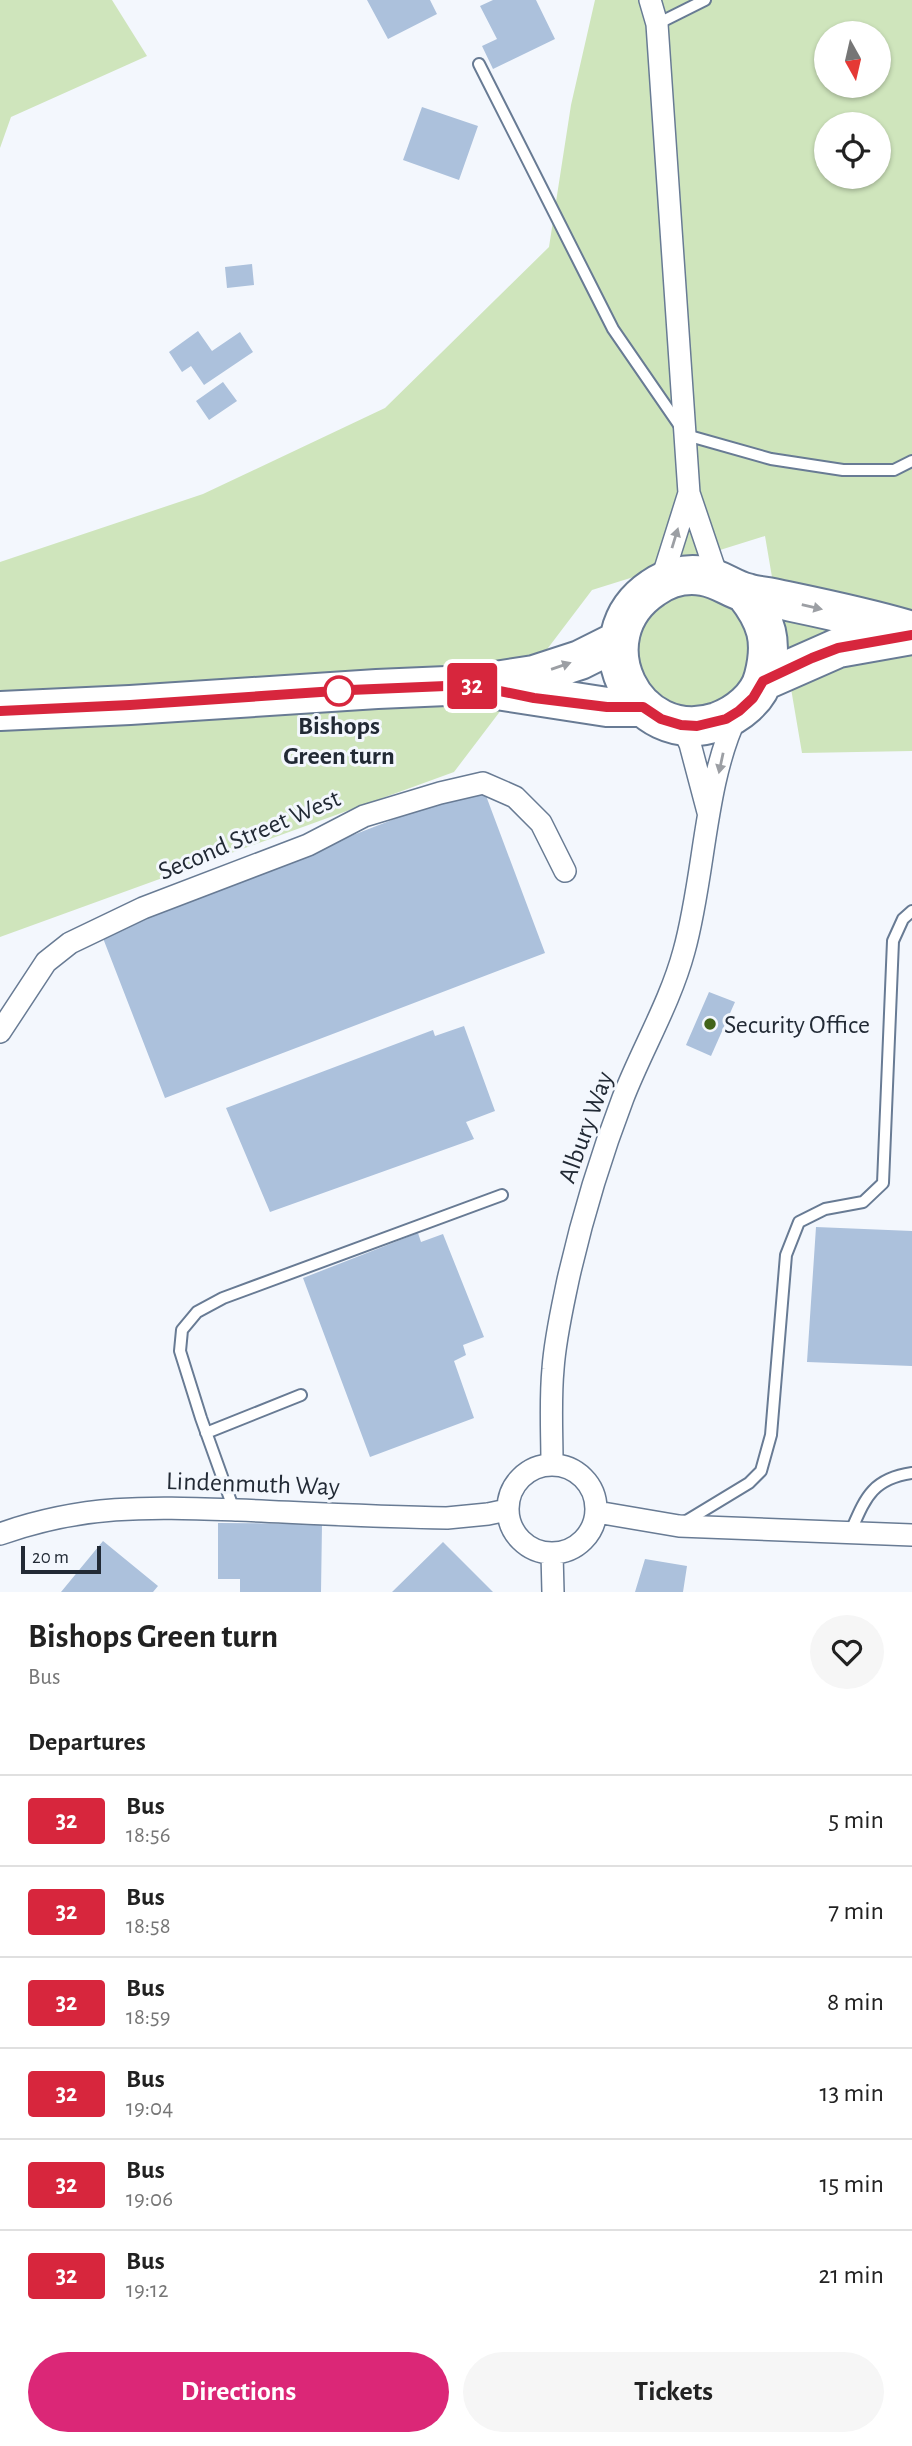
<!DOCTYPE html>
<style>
:root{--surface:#fff;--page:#f6f6f6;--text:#222;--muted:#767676;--line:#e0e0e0;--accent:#db2777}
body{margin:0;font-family:"Alegreya Sans",sans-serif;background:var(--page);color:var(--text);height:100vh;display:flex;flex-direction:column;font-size:26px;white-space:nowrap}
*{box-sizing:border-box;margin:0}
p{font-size:23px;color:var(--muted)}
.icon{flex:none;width:38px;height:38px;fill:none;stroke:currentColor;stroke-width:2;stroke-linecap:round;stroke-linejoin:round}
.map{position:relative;height:1592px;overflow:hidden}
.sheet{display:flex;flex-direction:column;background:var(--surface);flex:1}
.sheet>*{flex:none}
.badge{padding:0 14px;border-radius:5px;font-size:24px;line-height:46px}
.needle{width:46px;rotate:172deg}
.controls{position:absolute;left:814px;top:21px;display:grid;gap:14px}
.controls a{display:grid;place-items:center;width:77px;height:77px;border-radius:50%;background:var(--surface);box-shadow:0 2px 5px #0004;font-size:35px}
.scale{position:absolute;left:21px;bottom:18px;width:80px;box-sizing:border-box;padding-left:7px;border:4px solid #222a35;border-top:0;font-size:19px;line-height:24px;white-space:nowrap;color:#222a35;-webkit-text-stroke:5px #f3f7fd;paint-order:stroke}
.map>.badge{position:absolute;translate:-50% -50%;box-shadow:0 0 0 4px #fff}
h2{padding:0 28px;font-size:26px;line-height:63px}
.round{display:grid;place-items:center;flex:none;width:74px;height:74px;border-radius:37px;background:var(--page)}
.summary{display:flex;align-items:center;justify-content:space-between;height:119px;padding:0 28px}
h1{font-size:33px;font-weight:700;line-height:52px}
.primary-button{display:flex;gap:14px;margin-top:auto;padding:14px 28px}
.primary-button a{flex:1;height:80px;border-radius:42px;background:var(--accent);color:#fff;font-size:28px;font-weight:700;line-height:80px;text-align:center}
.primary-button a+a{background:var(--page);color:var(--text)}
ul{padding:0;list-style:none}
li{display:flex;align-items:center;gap:21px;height:91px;padding:0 28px;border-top:2px solid var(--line)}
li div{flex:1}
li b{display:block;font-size:26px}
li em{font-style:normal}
li .badge{min-width:77px;font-weight:700;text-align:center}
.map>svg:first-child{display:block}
.green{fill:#cfe5bc;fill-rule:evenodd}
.building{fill:#acc1dc}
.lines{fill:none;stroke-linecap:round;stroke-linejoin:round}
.lane-casing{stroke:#687b94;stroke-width:14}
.street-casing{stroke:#687b94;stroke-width:24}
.highway-casing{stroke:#687b94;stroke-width:42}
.lane{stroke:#fff;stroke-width:10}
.street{stroke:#fff;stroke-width:21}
.highway{stroke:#fff;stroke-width:38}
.oneway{fill:#9c9fa4}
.line-casing{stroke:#fff;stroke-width:16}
.line{stroke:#d7263d;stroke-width:10}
.stop-dot{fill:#fff;stroke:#d7263d;stroke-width:3.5}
.poi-dot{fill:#42641a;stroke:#f3f7fd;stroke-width:2.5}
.labels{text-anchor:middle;stroke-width:6;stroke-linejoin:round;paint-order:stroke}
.stop-label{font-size:26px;font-weight:bold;fill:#222a35;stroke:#f3f7fd}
.street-label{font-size:26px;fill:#222a35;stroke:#f3f7fd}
.poi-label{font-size:26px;fill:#222a35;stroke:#f3f7fd;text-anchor:start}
</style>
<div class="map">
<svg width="912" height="1592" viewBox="0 0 912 1592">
<rect width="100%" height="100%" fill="#f3f7fd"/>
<!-- green -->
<path class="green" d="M 0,0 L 112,0 L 147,56 L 11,117 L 0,148 Z
M 595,0 L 912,0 L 912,751 L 802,753 L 765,536 L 592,590 L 454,772 L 0,937 L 0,562 L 203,494 L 385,408 L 549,247 L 571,105 ZM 826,33 L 878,33 L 878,86 L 826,86 ZM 826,124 L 878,124 L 878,177 L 826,177 Z
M 687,593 L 722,598 L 753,629 L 746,689 L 740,696 L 687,712 C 677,707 662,701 653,693 C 648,689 645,680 643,674 C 625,637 653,604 687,593 Z"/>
<!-- building -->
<path class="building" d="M 367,0 L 430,0 L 437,14 L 388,39 Z
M 493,0 L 536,0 L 555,39 L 493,69 L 482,46 L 497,39 L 480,6 Z
M 422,107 L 478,126 L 459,180 L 403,160 Z
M 252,264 L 254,285 L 227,288 L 225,267 Z
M 198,331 L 212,351 L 240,332 L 253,352 L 204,385 L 191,366 L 182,372 L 169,352 Z
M 223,382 L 237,401 L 209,420 L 196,401 Z
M 482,785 L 545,953 L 165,1098 L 101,933 Z
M 709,992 L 735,1002 L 711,1056 L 686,1045 Z
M 464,1026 L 495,1111 L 466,1122 L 474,1139 L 270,1212 L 226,1108 L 433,1030 L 435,1036 Z
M 816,1227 L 912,1231 L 912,1366 L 807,1362 Z
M 418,1233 L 421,1242 L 443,1234 L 484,1337 L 463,1345 L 466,1355 L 454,1361 L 474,1418 L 370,1457 L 303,1278 Z
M 218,1523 L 322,1524 L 321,1592 L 240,1592 L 240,1579 L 218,1579 Z
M 103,1541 L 158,1586 L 153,1592 L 61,1592 Z
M 443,1542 L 493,1592 L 392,1592 Z
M 645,1559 L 687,1566 L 683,1592 L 635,1592 Z"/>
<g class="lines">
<!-- lane casing -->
<g class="lane-casing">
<path id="lane" d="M 657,24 L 705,0
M 479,64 L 613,329 L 686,435 L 771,459 L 843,470 L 894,470 L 912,461
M 206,1433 L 301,1395
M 234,1510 L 201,1418 L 180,1351 L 182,1330 L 197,1312 L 223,1298 L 502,1195
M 683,1523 L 749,1483 L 761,1471 L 771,1435 L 786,1255 L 799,1222 L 825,1209 L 863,1202 L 883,1183 L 893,941 L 903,919 L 912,911
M 850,1533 C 865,1499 871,1479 912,1473"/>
</g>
<!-- street casing -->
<g class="street-casing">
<path id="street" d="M 650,0 L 657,24 L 689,493 L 718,579
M 661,582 L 689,493
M 681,725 L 690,744 L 708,812
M 0,1032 L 46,962 L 70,943 L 143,908 L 308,845 L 364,816 L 440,793 L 483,783 L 515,797 L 541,823 L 565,871
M 552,1464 C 552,1433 550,1400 553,1369 C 555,1339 562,1309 568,1280 C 582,1218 600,1158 623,1098 C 642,1049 670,1003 684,951 C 705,876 704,783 737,715
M508 1509a44 44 0 1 1 88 0a44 44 0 1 1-88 0Z
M 597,1512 L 679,1526 L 912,1535
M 0,1534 C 85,1504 150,1507 238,1510 C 307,1513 377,1517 447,1518 L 488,1514 L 507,1510
M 552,1553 L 553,1592"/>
</g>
<!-- highway casing -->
<g class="highway-casing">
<path id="highway" d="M 745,593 C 767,621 773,641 764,676 C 759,698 737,715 717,722 C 634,749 580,637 653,588 C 667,578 685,573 703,576 C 721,579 731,589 747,593 C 755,596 764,596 773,598 C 820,608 866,617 912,631
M 763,681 L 838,648 L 912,635
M 497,690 L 607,707 L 644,707
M 0,711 L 130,705 L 377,689 L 470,685 L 534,675 L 580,660 L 618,641"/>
</g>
<!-- lane -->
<use href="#lane" class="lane"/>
<!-- street -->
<use href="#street" class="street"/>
<!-- highway -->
<use href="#highway" class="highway"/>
</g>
<!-- one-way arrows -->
<defs><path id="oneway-solid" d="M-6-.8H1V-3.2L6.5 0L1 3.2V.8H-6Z" transform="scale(1.75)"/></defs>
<g class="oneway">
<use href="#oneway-solid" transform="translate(675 538) rotate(-73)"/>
<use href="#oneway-solid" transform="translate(812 607) rotate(13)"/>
<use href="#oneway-solid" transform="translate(561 666) rotate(-19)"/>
<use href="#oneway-solid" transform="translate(721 763) rotate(102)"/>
</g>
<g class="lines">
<!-- line casing -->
<g class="line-casing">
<path id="line" d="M 0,711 L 130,705 L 350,690 L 470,685 L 534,698 L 607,707 L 643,707 L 661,719 L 681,725 L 697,726 L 726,719 L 739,711 L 753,698 L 763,681 L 812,658 L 838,648 L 912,635"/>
</g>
<!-- line -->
<use href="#line" class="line"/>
</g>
<!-- markers -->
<circle class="stop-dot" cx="339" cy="691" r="14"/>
<circle class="poi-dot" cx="710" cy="1024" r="7"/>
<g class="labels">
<!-- stop labels -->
<g class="stop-label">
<text x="339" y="734">Bishops<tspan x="339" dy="30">Green turn</tspan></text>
</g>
<!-- street labels -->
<g class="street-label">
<text transform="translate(249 834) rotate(-23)" y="9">Second Street West</text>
<text transform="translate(585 1127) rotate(-70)" y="9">Albury Way</text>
<text transform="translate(253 1483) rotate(2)" y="9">Lindenmuth Way</text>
</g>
<!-- poi labels -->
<g class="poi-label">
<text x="724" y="1033">Security Office</text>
</g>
</g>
</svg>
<div class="controls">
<a><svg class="needle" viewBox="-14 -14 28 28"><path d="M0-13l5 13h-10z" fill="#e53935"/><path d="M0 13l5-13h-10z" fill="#767676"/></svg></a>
<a><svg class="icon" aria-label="locate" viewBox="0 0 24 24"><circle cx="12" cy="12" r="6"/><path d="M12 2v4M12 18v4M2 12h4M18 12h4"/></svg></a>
</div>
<div class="scale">20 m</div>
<b class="badge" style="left:472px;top:686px;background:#d7263d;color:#fff">32</b>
</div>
<section class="sheet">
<div class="summary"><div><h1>Bishops Green turn</h1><p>Bus</p></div><a class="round"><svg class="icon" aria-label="heart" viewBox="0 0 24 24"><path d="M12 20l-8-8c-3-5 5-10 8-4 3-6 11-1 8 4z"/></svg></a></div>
<h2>Departures</h2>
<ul>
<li><span class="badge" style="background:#d7263d;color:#fff">32</span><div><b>Bus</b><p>18:56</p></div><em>5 min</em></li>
<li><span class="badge" style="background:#d7263d;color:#fff">32</span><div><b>Bus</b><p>18:58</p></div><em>7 min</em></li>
<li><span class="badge" style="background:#d7263d;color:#fff">32</span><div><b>Bus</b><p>18:59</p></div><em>8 min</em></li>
<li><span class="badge" style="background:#d7263d;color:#fff">32</span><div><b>Bus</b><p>19:04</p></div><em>13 min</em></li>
<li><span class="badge" style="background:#d7263d;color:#fff">32</span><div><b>Bus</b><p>19:06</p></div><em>15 min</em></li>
<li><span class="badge" style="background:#d7263d;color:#fff">32</span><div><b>Bus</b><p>19:12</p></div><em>21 min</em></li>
</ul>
<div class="primary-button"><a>Directions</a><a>Tickets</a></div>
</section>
